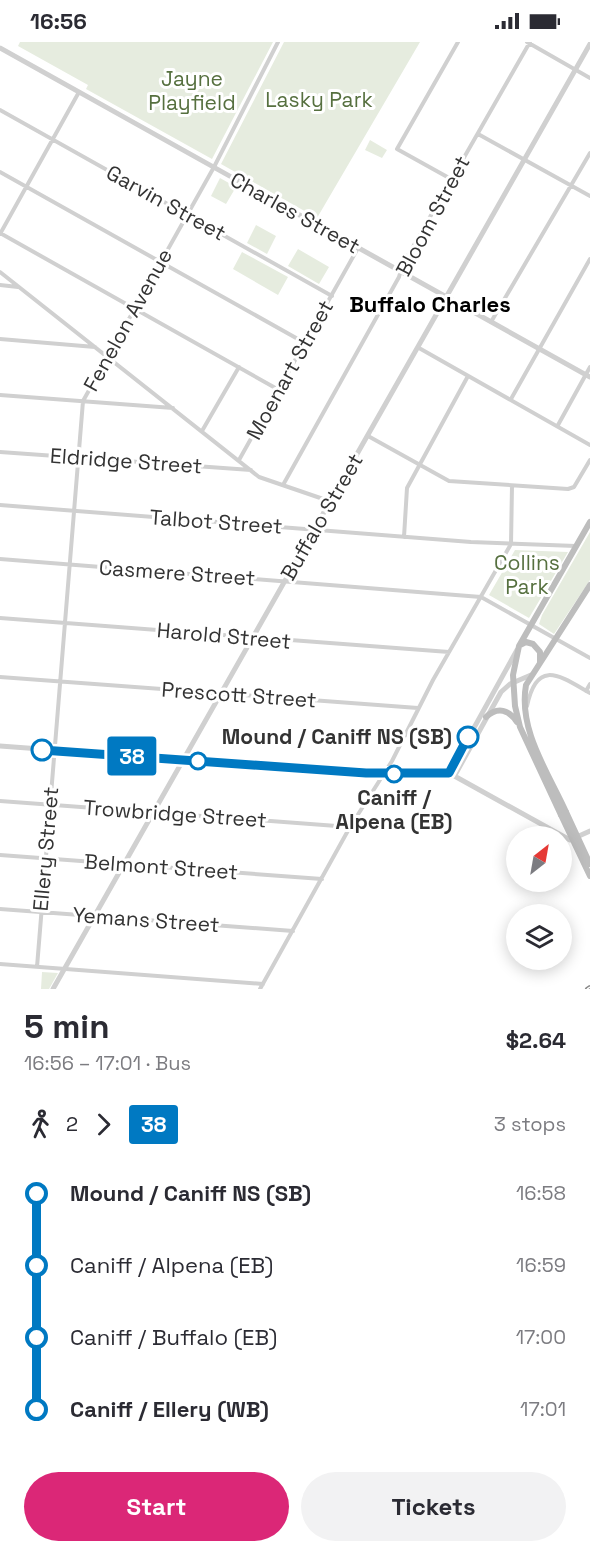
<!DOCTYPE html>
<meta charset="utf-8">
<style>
:root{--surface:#fff;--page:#f2f2f3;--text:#2b2b33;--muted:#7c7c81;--accent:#db2777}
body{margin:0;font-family:"Space Grotesk",sans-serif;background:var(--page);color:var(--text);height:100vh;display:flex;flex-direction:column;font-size:22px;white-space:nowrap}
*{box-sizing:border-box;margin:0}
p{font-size:20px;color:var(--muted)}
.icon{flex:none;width:33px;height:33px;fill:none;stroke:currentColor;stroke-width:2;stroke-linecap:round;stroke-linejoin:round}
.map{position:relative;height:947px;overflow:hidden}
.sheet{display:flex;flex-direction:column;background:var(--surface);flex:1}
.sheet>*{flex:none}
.badge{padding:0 12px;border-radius:4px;font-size:21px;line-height:39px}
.needle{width:39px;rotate:31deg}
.controls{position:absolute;left:506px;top:784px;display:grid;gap:12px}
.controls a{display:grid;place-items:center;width:66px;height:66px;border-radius:50%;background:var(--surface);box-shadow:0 3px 15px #0003;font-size:30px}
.map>.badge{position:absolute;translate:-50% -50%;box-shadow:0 0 0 3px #fff}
.legs{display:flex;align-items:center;gap:9px;height:66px;padding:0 24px;font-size:20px}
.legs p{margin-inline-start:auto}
.summary{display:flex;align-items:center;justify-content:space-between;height:102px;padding:0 24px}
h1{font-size:33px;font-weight:700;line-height:45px}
.action{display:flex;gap:12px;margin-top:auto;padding:12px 24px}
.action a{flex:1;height:69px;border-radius:36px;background:var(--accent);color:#fff;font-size:24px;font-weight:700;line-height:69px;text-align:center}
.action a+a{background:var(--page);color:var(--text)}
ul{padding:0 24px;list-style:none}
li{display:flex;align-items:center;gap:21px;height:72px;font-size:22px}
li i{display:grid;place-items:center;width:9px;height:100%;margin:0 8px;background:currentColor}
li i::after{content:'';width:15px;height:15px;margin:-8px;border:4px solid;border-radius:50%;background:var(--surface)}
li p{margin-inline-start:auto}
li:first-child i{background:linear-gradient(#0000 50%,currentColor 0)}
li:last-child i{background:linear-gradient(currentColor 50%,#0000 0)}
.status{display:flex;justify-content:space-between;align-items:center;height:42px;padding:0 30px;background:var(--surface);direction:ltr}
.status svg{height:16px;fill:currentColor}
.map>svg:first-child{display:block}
.green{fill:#e6ecdf}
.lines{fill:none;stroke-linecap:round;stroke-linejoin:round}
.minor{stroke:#d0d0d0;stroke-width:4}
.tertiary{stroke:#d0d0d0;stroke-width:5}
.secondary{stroke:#bdbdbd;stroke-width:6}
.rail-casing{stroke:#888;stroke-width:4}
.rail{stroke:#fff;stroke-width:1.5;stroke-dasharray:4.5;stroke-linecap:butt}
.secondary-bridge{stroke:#bdbdbd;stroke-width:6}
.line-1-casing{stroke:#fff;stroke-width:14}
.line-1{stroke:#0079c2;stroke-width:9}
.stop-1-dot{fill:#fff;stroke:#0079c2;stroke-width:3}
.labels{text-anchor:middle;stroke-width:6;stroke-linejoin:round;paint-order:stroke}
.park-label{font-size:21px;fill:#56703f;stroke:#fff}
.street-label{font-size:21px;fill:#333;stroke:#fff}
.stop-label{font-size:21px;font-weight:bold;fill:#333;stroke:#fff;text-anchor:end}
.neighbourhood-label{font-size:22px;font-weight:bold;fill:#000;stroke:#fff}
</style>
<div class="status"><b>16:56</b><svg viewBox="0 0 49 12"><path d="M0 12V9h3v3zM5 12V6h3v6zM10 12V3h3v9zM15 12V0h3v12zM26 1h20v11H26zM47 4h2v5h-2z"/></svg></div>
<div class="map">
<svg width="590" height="947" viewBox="0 0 590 947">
<rect width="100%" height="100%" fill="#fff"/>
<!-- green -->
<path class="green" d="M 20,0 L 273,0 L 212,117 L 86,47 L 88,43 L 18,4 Z
M 284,0 L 420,0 L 317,176 L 221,122 Z
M 370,98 L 387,108 L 382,116 L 365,108 Z
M 220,136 L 236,145 L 226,162 L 211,154 Z
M 256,183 L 276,194 L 267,212 L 247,201 Z
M 298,207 L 329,225 L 319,242 L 288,224 Z
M 242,210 L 288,235 L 278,253 L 233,227 Z
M 590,490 L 590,538 L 554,592 L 539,582 L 542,573 Z
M 515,508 L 568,510 L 529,576 L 489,553 Z
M 42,930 L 58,931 L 49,947 L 41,947 Z"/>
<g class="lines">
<!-- minor -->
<path class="minor" d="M 527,0 L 590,36
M 0,68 L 332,254
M 478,92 L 590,154
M 0,130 L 305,301
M 451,137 L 397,107 L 458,0
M 0,191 L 279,348
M 0,192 L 79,50
M 0,230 L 259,435 L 332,460
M 0,243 L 18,245
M 491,280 L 590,111
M 0,297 L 95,305
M 419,306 L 590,403
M 0,353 L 173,366
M 511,357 L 590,217
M 558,383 L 590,325
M 202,389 L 239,325
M 368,394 L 449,439 L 568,447 L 574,445 L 590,418
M 0,410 L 251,428
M 239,418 L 358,206
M 283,443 L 399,235 L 402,224 L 530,0
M 0,463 L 471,500 L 576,504
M 404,495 L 407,446 L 468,334
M 0,517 L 481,555 L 590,616
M 0,576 L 449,610
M 0,635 L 418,666
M 586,649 L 590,642
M 527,664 C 537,616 560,634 590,651
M 0,759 L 350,785
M 0,813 L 322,837
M 0,867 L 293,889
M 0,922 L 263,942
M 37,925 L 83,359 L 214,125 L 278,0
M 260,947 L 350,785 L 392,719 L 433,638 L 511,502 L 512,444"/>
<!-- tertiary -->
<path class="tertiary" d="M 0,6 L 590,335
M 0,704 L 366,731 L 449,731 L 570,798 L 590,789
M 449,731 L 517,608
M 455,733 L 501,650 L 510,642 L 531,633
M 53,947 L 590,2"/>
<!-- secondary -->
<path class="secondary" d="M 520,603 L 526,600 L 533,602 L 540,610 L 540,620
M 486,675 C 498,664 509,668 517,680
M 566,770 C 548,730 518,688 526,643 L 590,543
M 561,773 L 520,685 L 515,664 L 513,633 L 519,604 L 590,480"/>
<!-- rail casing -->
<g class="rail-casing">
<path id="rail" d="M 587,947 L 590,945"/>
</g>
<!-- rail -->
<use href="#rail" class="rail"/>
<!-- secondary-bridge -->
<path class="secondary-bridge" d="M 566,770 L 590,822
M 561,773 L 590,834"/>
</g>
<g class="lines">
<!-- line-1 casing -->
<g class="line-1-casing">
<path id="line-1" d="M 42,708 L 366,731 L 449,731 L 468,695"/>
</g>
<!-- line-1 -->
<use href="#line-1" class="line-1"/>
</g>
<!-- markers -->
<g class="stop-1-dot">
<circle cx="468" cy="695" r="10"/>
<circle cx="42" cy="708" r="10"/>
<circle cx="198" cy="719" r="8"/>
<circle cx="394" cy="732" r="8"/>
</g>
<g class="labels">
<!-- park labels -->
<g class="park-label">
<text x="192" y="44">Jayne<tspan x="192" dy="24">Playfield</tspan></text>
<text x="319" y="65">Lasky Park</text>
<text x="527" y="528">Collins<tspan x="527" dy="24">Park</tspan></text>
</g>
<!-- street labels -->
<g class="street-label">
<text transform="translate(166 161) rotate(29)" y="7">Garvin Street</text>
<text transform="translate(295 171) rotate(29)" y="7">Charles Street</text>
<text transform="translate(433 174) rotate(-62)" y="7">Bloom Street</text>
<text transform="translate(128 278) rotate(-61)" y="7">Fenelon Avenue</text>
<text transform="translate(290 328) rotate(-61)" y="7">Moenart Street</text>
<text transform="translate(126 419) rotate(4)" y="7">Eldridge Street</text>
<text transform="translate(322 475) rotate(-60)" y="7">Buffalo Street</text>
<text transform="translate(216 480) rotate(4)" y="7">Talbot Street</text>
<text transform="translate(177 531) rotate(4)" y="7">Casmere Street</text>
<text transform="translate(224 594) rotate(5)" y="7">Harold Street</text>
<text transform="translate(239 653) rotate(4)" y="7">Prescott Street</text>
<text transform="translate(175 772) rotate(4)" y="7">Trowbridge Street</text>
<text transform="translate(46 807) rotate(-85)" y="7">Ellery Street</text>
<text transform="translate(161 825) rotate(4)" y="7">Belmont Street</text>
<text transform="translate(146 878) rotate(4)" y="7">Yemans Street</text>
</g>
<!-- stop labels -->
<g class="stop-label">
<text x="452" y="702">Mound / Caniff NS (SB)</text>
<text x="394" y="763" text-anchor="middle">Caniff /<tspan x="394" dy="24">Alpena (EB)</tspan></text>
</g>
<!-- neighbourhood labels -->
<g class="neighbourhood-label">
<text x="430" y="270">Buffalo Charles</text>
</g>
</g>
</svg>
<div class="controls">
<a><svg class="needle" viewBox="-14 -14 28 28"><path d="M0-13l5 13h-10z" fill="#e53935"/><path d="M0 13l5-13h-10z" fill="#7c7c81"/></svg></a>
<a><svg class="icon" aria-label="layers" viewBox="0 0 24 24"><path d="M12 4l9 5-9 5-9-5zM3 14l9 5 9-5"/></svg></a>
</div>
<b class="badge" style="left:132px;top:714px;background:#0079c2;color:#fff">38</b>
</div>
<section class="sheet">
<div class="summary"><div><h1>5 min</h1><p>16:56 – 17:01 · Bus</p></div><b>$2.64</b></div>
<div class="legs"><svg class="icon" aria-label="walk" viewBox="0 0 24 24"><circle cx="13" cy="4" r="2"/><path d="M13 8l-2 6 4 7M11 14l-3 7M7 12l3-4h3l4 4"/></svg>2<svg class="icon" aria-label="forward" viewBox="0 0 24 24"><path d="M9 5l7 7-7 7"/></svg><b class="badge" style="background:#0079c2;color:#fff">38</b><p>3 stops</p></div>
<ul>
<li><i style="color:#0079c2"></i><b>Mound / Caniff NS (SB)</b><p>16:58</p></li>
<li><i style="color:#0079c2"></i><span>Caniff / Alpena (EB)</span><p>16:59</p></li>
<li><i style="color:#0079c2"></i><span>Caniff / Buffalo (EB)</span><p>17:00</p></li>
<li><i style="color:#0079c2"></i><b>Caniff / Ellery (WB)</b><p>17:01</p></li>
</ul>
<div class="action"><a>Start</a><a>Tickets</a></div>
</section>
